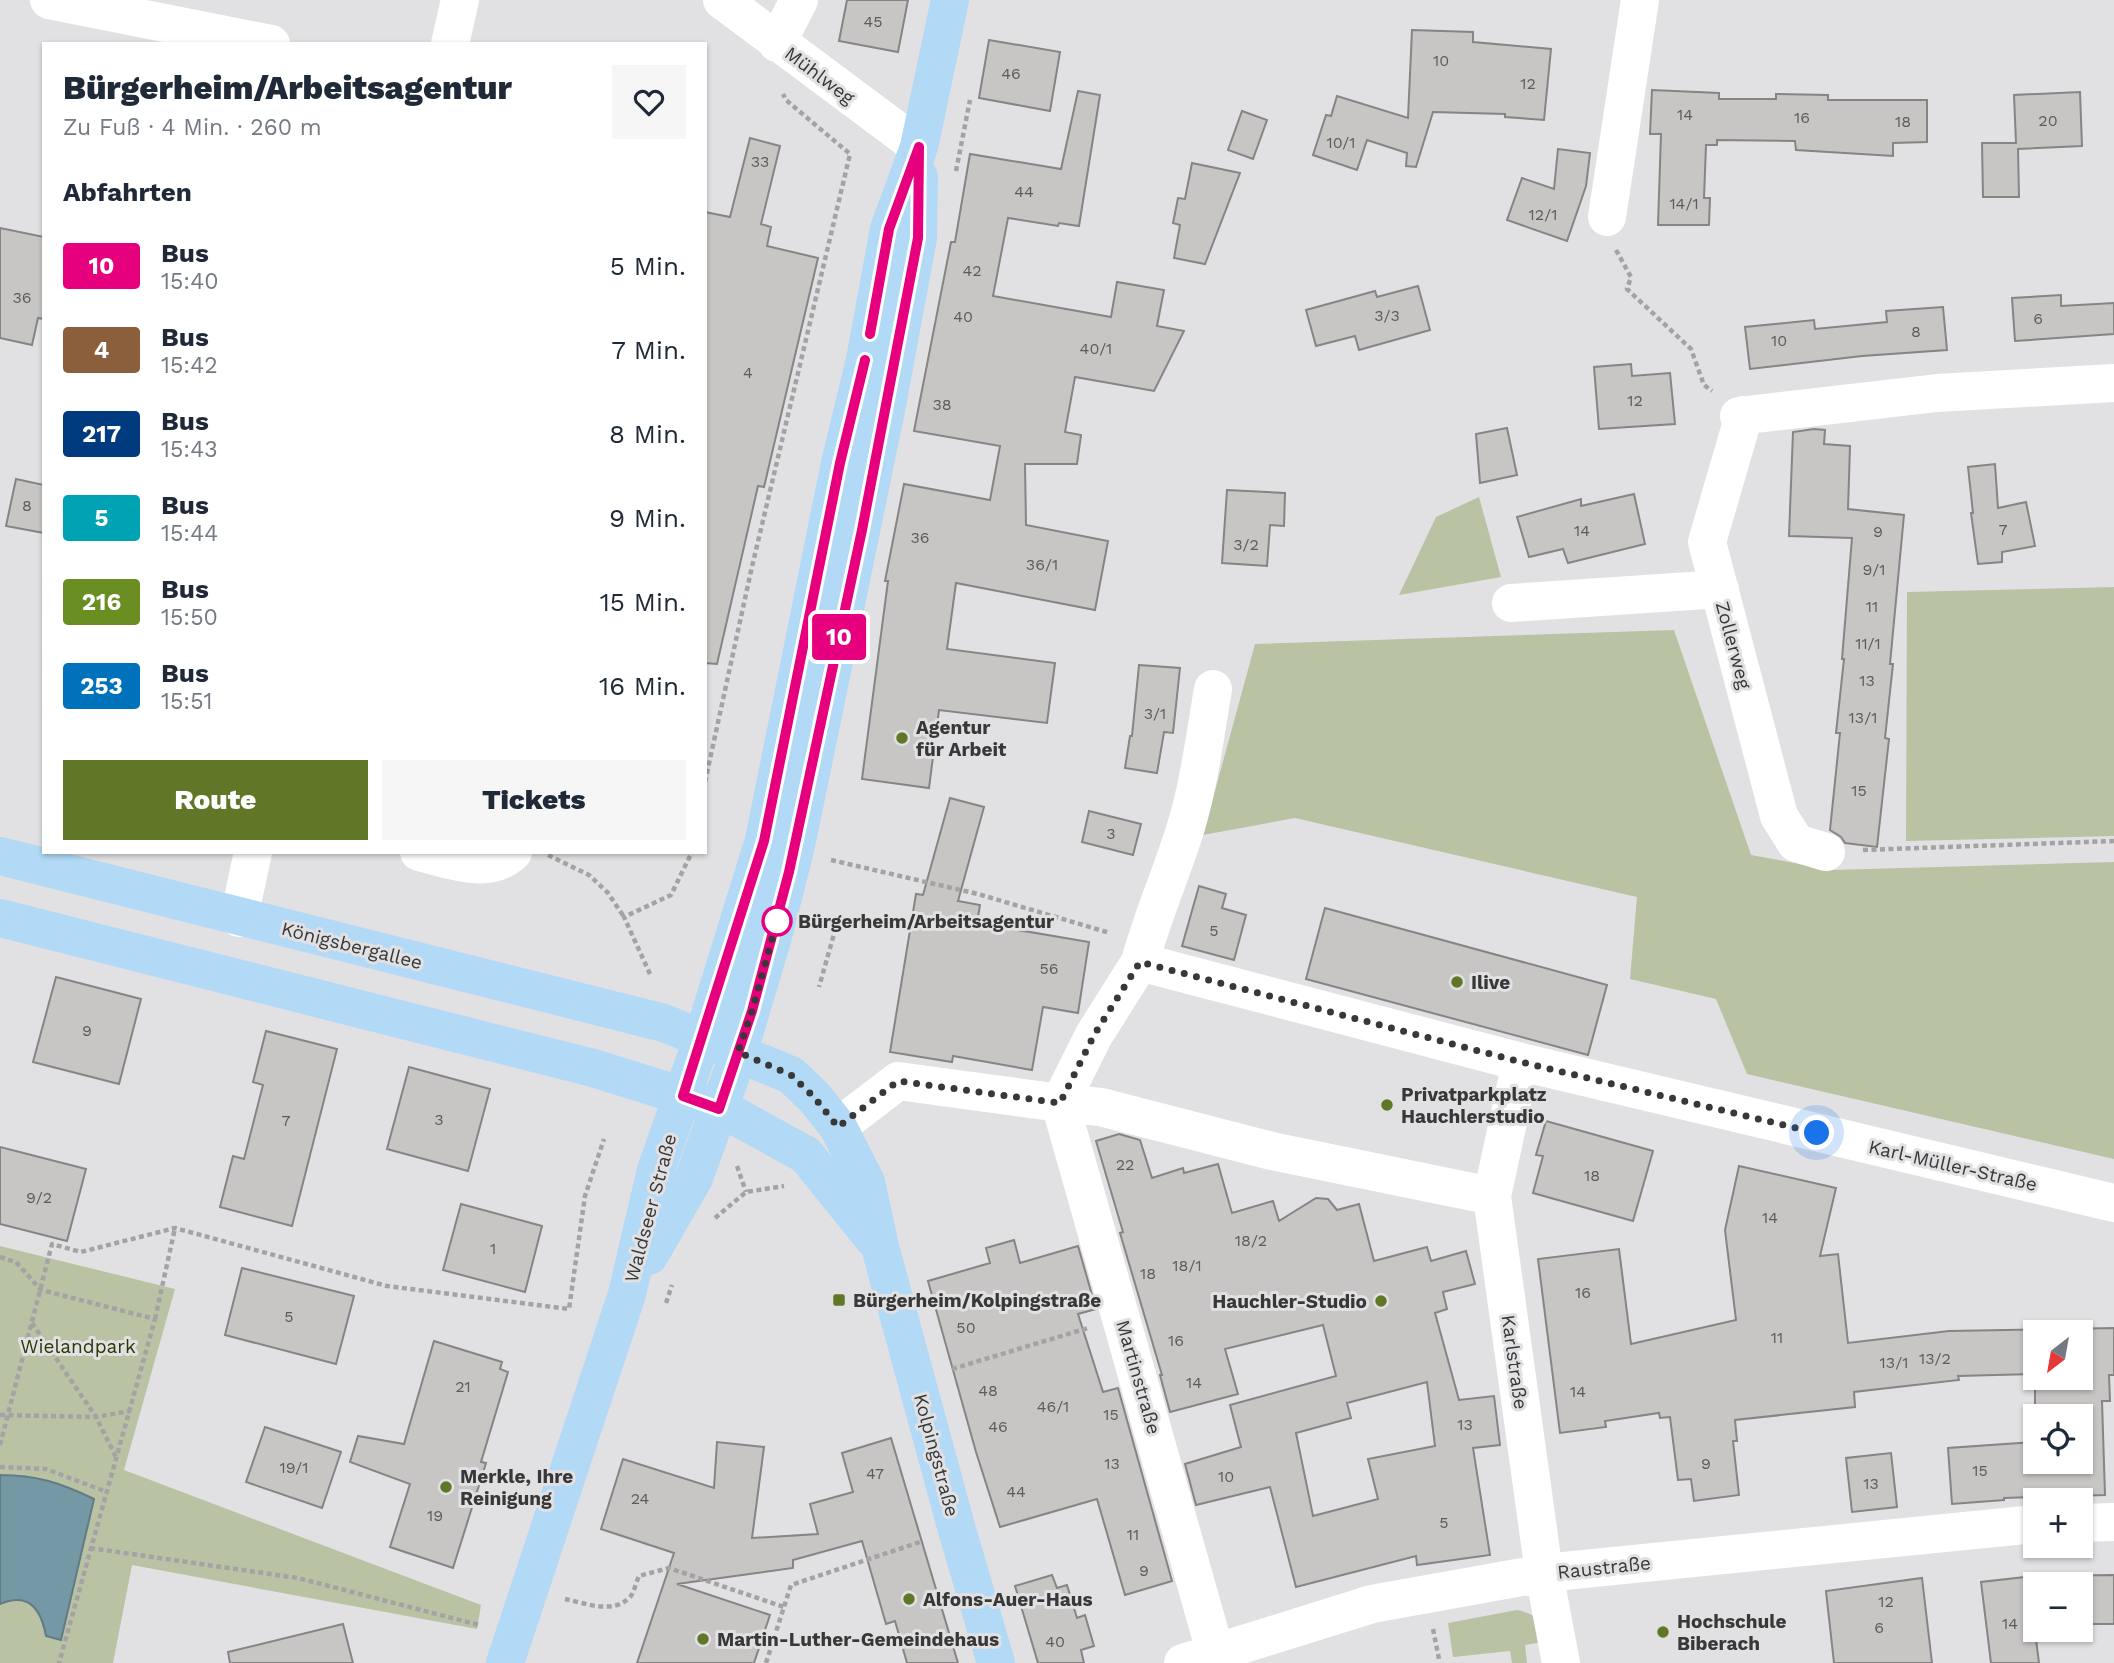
<!DOCTYPE html>
<html lang="de">
<meta charset="utf-8">
<style>
:root{--surface:#fff;--page:#f6f6f7;--text:#1f2937;--muted:#747a83;--accent:#607728}
body{margin:0;font-family:"Work Sans",sans-serif;background:var(--page);color:var(--text);height:100vh;display:flex;flex-direction:column;font-size:26px;white-space:nowrap}
*{box-sizing:border-box;margin:0}
p{font-size:23px;color:var(--muted)}
.icon{flex:none;width:38px;height:38px;fill:none;stroke:currentColor;stroke-width:2;stroke-linecap:round;stroke-linejoin:round}
.map{position:relative;flex:1;overflow:hidden}
.panel{position:absolute;left:42px;top:42px;width:665px;height:812px;display:flex;flex-direction:column;background:var(--surface);border-radius:0px;box-shadow:0 2px 5px #0004}
.panel>*{flex:none}
.badge{padding:0 14px;border-radius:5px;font-size:24px;line-height:46px}
.needle{width:46px;rotate:211deg}
.controls{position:absolute;left:2023px;top:1320px;display:grid;gap:14px}
.controls a{display:grid;place-items:center;width:70px;height:70px;border-radius:0px;background:var(--surface);box-shadow:0 2px 5px #0004;font-size:35px}
.you{position:absolute;width:35px;height:35px;margin:-18px;border:5px solid #fff;border-radius:50%;background:#1a73e8;box-shadow:0 0 0 10px #1a73e833}
.map>.badge{position:absolute;translate:-50% -50%;box-shadow:0 0 0 4px #fff}
h2{padding:0 21px;font-size:26px;line-height:63px}
.round{display:grid;place-items:center;flex:none;width:74px;height:74px;border-radius:0px;background:var(--page)}
.head{display:flex;align-items:center;justify-content:space-between;height:119px;padding:0 21px}
h1{font-size:33px;font-weight:800;line-height:52px}
.action{display:flex;gap:14px;margin-top:auto;padding:14px 21px}
.action a{flex:1;height:80px;border-radius:0px;background:var(--accent);color:#fff;font-size:28px;font-weight:800;line-height:80px;text-align:center}
.action a+a{background:var(--page);color:var(--text)}
ul{padding:0;list-style:none}
li{display:flex;align-items:center;gap:21px;height:84px;padding:0 21px}
li div{flex:1}
li b{display:block;font-size:26px}
li em{font-style:normal}
li .badge{min-width:77px;font-weight:700;text-align:center}
.map>svg:first-child{display:block}
.green{fill:#b9c2a3}
.water{fill:#7498a4;stroke:#627b84;stroke-width:2}
.building{fill:#c7c6c5;stroke:#868484;stroke-width:2;fill-rule:evenodd}
.lines{fill:none;stroke-linecap:round;stroke-linejoin:round}
.path{stroke:#a3a3a4;stroke-width:4.5;stroke-dasharray:5 3.5;stroke-linecap:butt}
.minor{stroke:#fff;stroke-width:38}
.major{stroke:#b2d9f5;stroke-width:38}
.line-casing{stroke:#fff;stroke-width:16}
.line{stroke:#e6007e;stroke-width:10}
.walk{stroke:#383838;stroke-width:7;stroke-dasharray:0 12.6}
.poi-dot{fill:#607728;stroke:#e1e1e3;stroke-width:2.5}
.stop-dot{fill:#fff;stroke:#e6007e;stroke-width:3.5}
.labels{text-anchor:middle;stroke-width:6;stroke-linejoin:round;paint-order:stroke}
.number-label{font-size:16px;fill:#5c5c5b}
.street-label{font-size:19px;fill:#383838;stroke:#e1e1e3}
.poi-label{font-size:19px;font-weight:bold;fill:#383838;stroke:#e1e1e3;text-anchor:start}
.stop-label{font-size:19px;font-weight:bold;fill:#383838;stroke:#e1e1e3;text-anchor:start}
.park-label{font-size:19px;fill:#2d3701;stroke:#e1e1e3}
</style>
<div class="map">
<svg width="2114" height="1663" viewBox="0 0 2114 1663">
<rect width="100%" height="100%" fill="#e1e1e3"/>
<!-- green -->
<path class="green" d="M 1479,497 L 1501,577 L 1399,595 L 1436,517 Z
M 2114,587 L 2114,836 L 1906,841 L 1907,592 Z
M 1674,630 L 1751,855 L 1832,870 L 2114,862 L 2114,1159 L 1747,1074 L 1716,999 L 1630,979 L 1637,897 L 1295,818 L 1203,835 L 1255,644 Z
M 0,1246 L 175,1289 L 124,1470 L 481,1605 L 477,1629 L 132,1565 L 113,1663 L 0,1663 Z
M 1517,1610 C 1537,1614 1542,1622 1548,1641 L 1525,1645 L 1527,1663 L 1512,1663 L 1510,1651 L 1453,1657 L 1448,1623 Z"/>
<!-- water -->
<path class="water" d="M 0,1475 C 37,1475 61,1483 94,1499 L 61,1640 L 46,1636 C 41,1609 29,1592 0,1604 Z"/>
<!-- building -->
<path class="building" d="M 847,0 L 908,0 L 898,52 L 839,41 Z
M 1412,30 L 1473,32 L 1473,42 L 1551,49 L 1544,120 L 1505,117 L 1505,114 L 1433,112 L 1416,167 L 1406,166 L 1407,153 L 1367,140 L 1357,170 L 1313,155 L 1326,115 L 1331,116 L 1337,96 L 1408,118 Z
M 989,40 L 1060,52 L 1050,111 L 979,98 Z
M 1652,90 L 1719,93 L 1719,99 L 1776,99 L 1776,94 L 1828,95 L 1828,100 L 1927,100 L 1927,142 L 1893,143 L 1893,156 L 1796,150 L 1795,141 L 1717,140 L 1717,145 L 1706,145 L 1704,198 L 1710,198 L 1709,225 L 1658,225 L 1661,134 L 1650,134 Z
M 1078,91 L 1100,95 L 1079,226 L 1059,223 L 1058,226 L 1008,218 L 993,296 L 1111,317 L 1117,282 L 1164,290 L 1157,326 L 1184,331 L 1154,391 L 1075,377 L 1065,432 L 1081,435 L 1077,464 L 1025,464 L 1026,525 L 1108,541 L 1095,610 L 956,583 L 947,649 L 1055,663 L 1047,723 L 939,710 L 929,788 L 862,779 L 888,581 L 885,581 L 904,484 L 990,500 L 1000,446 L 914,431 L 951,242 L 955,242 L 970,154 L 1061,169 Z
M 2080,92 L 2082,146 L 2018,149 L 2019,197 L 1983,197 L 1982,143 L 2016,143 L 2014,95 Z
M 1242,111 L 1267,120 L 1253,159 L 1228,150 Z
M 750,138 L 780,146 L 761,224 L 771,227 L 767,246 L 818,258 L 764,487 L 758,486 L 717,664 L 705,663 L 705,212 L 730,217 Z
M 1558,149 L 1590,153 L 1586,186 L 1567,241 L 1507,220 L 1522,178 L 1554,189 Z
M 1192,163 L 1240,173 L 1205,264 L 1174,258 L 1180,225 L 1173,223 L 1178,198 L 1185,199 Z
M 0,228 L 44,237 L 44,319 L 38,318 L 32,345 L 0,338 Z
M 1418,286 L 1430,330 L 1359,350 L 1355,336 L 1316,346 L 1306,310 L 1375,291 L 1377,297 Z
M 2061,295 L 2061,306 L 2114,303 L 2114,334 L 2015,341 L 2012,298 Z
M 1943,307 L 1947,350 L 1862,356 L 1750,369 L 1745,327 L 1814,320 L 1815,329 L 1887,322 L 1886,311 Z
M 1631,364 L 1632,376 L 1670,373 L 1675,424 L 1599,429 L 1594,367 Z
M 1507,428 L 1517,475 L 1480,483 L 1476,434 Z
M 1814,429 L 1825,430 L 1824,444 L 1850,446 L 1848,509 L 1904,515 L 1890,664 L 1893,664 L 1885,738 L 1889,739 L 1877,847 L 1845,843 L 1841,837 L 1830,830 L 1840,733 L 1836,733 L 1844,659 L 1842,659 L 1852,538 L 1789,536 L 1793,432 Z
M 1995,464 L 1998,508 L 2026,502 L 2035,546 L 2002,552 L 2002,562 L 1978,564 L 1971,513 L 1973,513 L 1968,467 Z
M 16,479 L 44,485 L 44,533 L 6,526 Z
M 1227,490 L 1285,493 L 1284,526 L 1270,525 L 1267,566 L 1222,563 Z
M 1634,494 L 1645,544 L 1568,563 L 1563,549 L 1529,557 L 1517,517 L 1581,499 L 1581,506 Z
M 1139,665 L 1180,668 L 1173,733 L 1164,732 L 1157,773 L 1125,768 L 1130,736 L 1132,736 Z
M 950,798 L 984,807 L 958,901 L 980,905 L 977,923 L 1089,942 L 1078,1013 L 1043,1007 L 1032,1070 L 953,1056 L 952,1062 L 890,1052 L 916,894 L 923,895 Z
M 1089,811 L 1141,824 L 1133,855 L 1082,842 Z
M 1199,886 L 1226,894 L 1222,908 L 1246,915 L 1234,960 L 1182,946 Z
M 1325,908 L 1607,985 L 1588,1055 L 1306,979 Z
M 56,977 L 141,999 L 119,1084 L 33,1062 Z
M 266,1031 L 337,1049 L 292,1226 L 220,1207 L 233,1156 L 244,1159 L 263,1085 L 253,1082 Z
M 409,1067 L 490,1089 L 468,1171 L 387,1149 Z
M 1546,1121 L 1653,1151 L 1633,1221 L 1533,1193 L 1543,1156 L 1536,1155 Z
M 1119,1134 L 1140,1140 L 1152,1178 L 1183,1168 L 1184,1173 L 1218,1164 L 1232,1213 L 1273,1201 L 1279,1221 L 1316,1198 L 1328,1199 L 1337,1210 L 1359,1204 L 1374,1261 L 1427,1247 L 1431,1261 L 1466,1251 L 1475,1284 L 1443,1292 L 1447,1309 L 1435,1313 L 1459,1400 L 1494,1396 L 1500,1445 L 1473,1448 L 1490,1555 L 1417,1565 L 1416,1556 L 1296,1587 L 1270,1487 L 1196,1505 L 1185,1464 L 1241,1447 L 1230,1405 L 1336,1376 L 1323,1325 L 1225,1349 L 1238,1394 L 1170,1412 L 1160,1375 L 1162,1375 L 1120,1233 L 1123,1232 L 1096,1141 ZM 1427,1382 L 1435,1446 L 1368,1459 L 1378,1499 L 1313,1516 L 1296,1433 L 1351,1418 L 1347,1403 Z
M 0,1147 L 86,1169 L 67,1241 L 0,1224 Z
M 1739,1166 L 1836,1188 L 1820,1256 L 1838,1254 L 1848,1343 L 1949,1331 L 2114,1328 L 2114,1375 L 2109,1375 L 2110,1401 L 2102,1401 L 2105,1495 L 2004,1498 L 2004,1500 L 1952,1504 L 1948,1448 L 2035,1442 L 2035,1377 L 2081,1377 L 2081,1332 L 2035,1332 L 2035,1374 L 1958,1376 L 1959,1380 L 1854,1392 L 1855,1407 L 1735,1420 L 1737,1441 L 1733,1441 L 1739,1495 L 1694,1501 L 1691,1479 L 1678,1480 L 1670,1417 L 1660,1418 L 1659,1413 L 1605,1421 L 1606,1427 L 1560,1433 L 1538,1259 L 1619,1249 L 1631,1344 L 1736,1320 L 1725,1230 ZM 2035,1416 L 2081,1416 L 2081,1461 L 2035,1461 Z
M 461,1204 L 542,1226 L 525,1292 L 443,1270 Z
M 1014,1240 L 1020,1263 L 1078,1246 L 1096,1309 L 1078,1314 L 1103,1392 L 1118,1388 L 1172,1581 L 1125,1595 L 1097,1499 L 1000,1527 L 976,1452 L 928,1281 L 990,1263 L 986,1248 Z
M 242,1268 L 354,1296 L 336,1364 L 225,1335 Z
M 434,1341 L 502,1362 L 500,1369 L 508,1372 L 481,1462 L 486,1463 L 453,1568 L 390,1547 L 410,1484 L 350,1462 L 358,1436 L 404,1444 Z
M 265,1427 L 341,1452 L 322,1508 L 246,1482 Z
M 891,1438 L 958,1663 L 907,1663 L 895,1621 L 886,1624 L 862,1541 L 793,1560 L 793,1568 L 677,1584 L 770,1615 L 754,1663 L 637,1663 L 674,1553 L 601,1529 L 623,1459 L 714,1488 L 717,1442 L 764,1447 L 752,1538 L 818,1534 L 810,1504 L 853,1492 L 842,1453 Z
M 1891,1453 L 1897,1507 L 1852,1512 L 1846,1458 Z
M 1052,1575 L 1057,1588 L 1067,1585 L 1077,1618 L 1085,1615 L 1094,1646 L 1081,1650 L 1084,1663 L 1038,1663 L 1015,1586 Z
M 2114,1575 L 2114,1624 L 2081,1624 L 2081,1584 L 2035,1584 L 2034,1624 L 2039,1663 L 1991,1663 L 1981,1582 L 2034,1576 Z
M 1922,1578 L 1932,1663 L 1834,1663 L 1826,1591 Z
M 343,1624 L 353,1663 L 230,1663 L 228,1652 Z"/>
<g class="lines">
<!-- path -->
<path class="path" d="M 956,171 L 970,100
M 1616,250 L 1631,277 L 1627,289 L 1691,349 L 1704,385 L 1712,391
M 705,782 L 751,571 L 850,154 L 786,100 L 783,94
M 1863,850 L 2114,841
M 548,855 L 589,875 L 608,893 L 624,917
M 831,860 L 978,894 L 1110,933
M 815,914 L 836,927 L 819,987
M 650,974 L 624,917 L 671,895 L 692,852
M 737,1166 L 746,1192
M 715,1218 L 746,1192 L 784,1186
M 0,1257 L 16,1262 L 41,1290 L 155,1319 L 59,1663
M 666,1303 L 672,1285
M 155,1319 L 175,1228
M 32,1323 L 96,1417 L 117,1459
M 952,1369 L 1088,1328
M 0,1415 L 96,1417 L 130,1411
M 0,1445 L 52,1244 L 81,1252 L 175,1228 L 387,1286 L 569,1309 L 585,1196 L 604,1139
M 0,1467 L 46,1469 L 107,1492
M 90,1548 L 298,1578 L 479,1625
M 565,1599 C 585,1603 613,1615 630,1597 C 634,1593 636,1582 639,1576 L 669,1568 L 784,1607
M 1433,1629 L 1439,1659
M 766,1663 L 791,1585 L 923,1541"/>
<!-- minor -->
<path class="minor" d="M 49,0 L 271,44
M 722,0 L 919,147
M 777,43 L 799,0
M 450,44 L 460,0
M 1607,217 L 1640,0
M 1744,415 L 1707,542 L 1779,816 L 1796,843 L 1826,852
M 1739,416 L 1937,393 L 2114,383
M 1511,603 L 1720,589
M 419,852 C 449,859 488,876 513,852
M 239,918 L 253,852
M 1140,962 C 1152,917 1171,875 1185,830 C 1199,785 1205,736 1213,689
M 1521,1062 L 1492,1196 L 1544,1573 L 1561,1663
M 838,1127 L 898,1081 L 1060,1103 L 1094,1035 L 1140,962 L 1521,1062 L 2114,1203
M 2081,1523 L 2114,1522
M 1215,1651 L 1060,1103 L 1101,1107 L 1272,1151 L 1492,1196
M 1183,1663 L 1372,1604 L 1544,1573 L 2035,1524"/>
<!-- major -->
<path class="major" d="M 0,856 L 664,1023 L 791,1075 L 814,1097 L 838,1127 L 866,1182 L 880,1247 L 957,1530 L 996,1663
M 0,918 L 593,1068 L 683,1096 L 737,1117 L 806,1155 L 873,1238
M 649,1256 L 694,1178 L 735,1064 L 772,940 L 795,850 L 886,410 L 918,238 L 919,177
M 505,1663 L 627,1294 L 656,1170 L 703,1037 L 764,840 L 840,463 L 865,360 L 889,229 L 919,147 L 950,0"/>
</g>
<g class="lines">
<!-- line casing -->
<g class="line-casing">
<path id="line" d="M 865,360 L 840,463 L 764,841 L 683,1096 L 719,1109 L 752,1011 L 789,872 L 862,530 L 918,238 L 919,147 L 889,229 L 870,334"/>
</g>
<!-- line -->
<use href="#line" class="line"/>
<!-- walk -->
<path class="walk" d="M 777,921 L 778,918 L 752,1011 L 738,1052 L 791,1075 L 814,1097 L 838,1127 L 898,1081 L 1060,1103 L 1094,1035 L 1140,962 L 1521,1062 L 1817,1133"/>
</g>
<!-- markers -->
<g class="poi-dot">
<circle cx="902" cy="738" r="7"/>
<circle cx="1457" cy="982" r="7"/>
<circle cx="1387" cy="1105" r="7"/>
<rect x="832" y="1293" width="14" height="14" rx="3.5"/>
<circle cx="1381" cy="1301" r="7"/>
<circle cx="446" cy="1487" r="7"/>
<circle cx="909" cy="1599" r="7"/>
<circle cx="1663" cy="1632" r="7"/>
<circle cx="703" cy="1639" r="7"/>
</g>
<circle class="stop-dot" cx="777" cy="921" r="14"/>
<g class="labels">
<!-- number labels -->
<g class="number-label">
<text x="873" y="27">45</text>
<text x="1441" y="66">10</text>
<text x="1011" y="79">46</text>
<text x="1528" y="89">12</text>
<text x="1685" y="120">14</text>
<text x="1802" y="123">16</text>
<text x="2048" y="126">20</text>
<text x="1903" y="127">18</text>
<text x="1341" y="148">10/1</text>
<text x="760" y="167">33</text>
<text x="1024" y="197">44</text>
<text x="1684" y="209">14/1</text>
<text x="1543" y="220">12/1</text>
<text x="972" y="276">42</text>
<text x="22" y="303">36</text>
<text x="1387" y="321">3/3</text>
<text x="963" y="322">40</text>
<text x="2038" y="324">6</text>
<text x="1916" y="337">8</text>
<text x="1779" y="346">10</text>
<text x="1096" y="354">40/1</text>
<text x="748" y="378">4</text>
<text x="1635" y="406">12</text>
<text x="942" y="410">38</text>
<text x="27" y="511">8</text>
<text x="2003" y="535">7</text>
<text x="1582" y="536">14</text>
<text x="1878" y="537">9</text>
<text x="920" y="543">36</text>
<text x="1246" y="550">3/2</text>
<text x="1042" y="570">36/1</text>
<text x="1874" y="575">9/1</text>
<text x="1872" y="612">11</text>
<text x="1868" y="649">11/1</text>
<text x="1867" y="686">13</text>
<text x="1155" y="719">3/1</text>
<text x="1863" y="723">13/1</text>
<text x="1859" y="796">15</text>
<text x="1111" y="839">3</text>
<text x="1214" y="936">5</text>
<text x="1049" y="974">56</text>
<text x="87" y="1036">9</text>
<text x="439" y="1125">3</text>
<text x="286" y="1126">7</text>
<text x="1125" y="1170">22</text>
<text x="1592" y="1181">18</text>
<text x="39" y="1203">9/2</text>
<text x="1770" y="1223">14</text>
<text x="1251" y="1246">18/2</text>
<text x="493" y="1254">1</text>
<text x="1187" y="1271">18/1</text>
<text x="1148" y="1279">18</text>
<text x="1583" y="1298">16</text>
<text x="289" y="1322">5</text>
<text x="966" y="1333">50</text>
<text x="1777" y="1343">11</text>
<text x="1176" y="1346">16</text>
<text x="1935" y="1364">13/2</text>
<text x="1894" y="1368">13/1</text>
<text x="1194" y="1388">14</text>
<text x="463" y="1392">21</text>
<text x="988" y="1396">48</text>
<text x="1578" y="1397">14</text>
<text x="1053" y="1412">46/1</text>
<text x="1111" y="1420">15</text>
<text x="1465" y="1430">13</text>
<text x="998" y="1432">46</text>
<text x="1112" y="1469">13</text>
<text x="1706" y="1469">9</text>
<text x="294" y="1473">19/1</text>
<text x="1980" y="1476">15</text>
<text x="875" y="1479">47</text>
<text x="1226" y="1482">10</text>
<text x="1871" y="1489">13</text>
<text x="1016" y="1497">44</text>
<text x="640" y="1504">24</text>
<text x="435" y="1521">19</text>
<text x="1444" y="1528">5</text>
<text x="1133" y="1540">11</text>
<text x="1144" y="1576">9</text>
<text x="1886" y="1607">12</text>
<text x="2010" y="1629">14</text>
<text x="1879" y="1633">6</text>
<text x="1055" y="1647">40</text>
</g>
<!-- street labels -->
<g class="street-label">
<text transform="translate(820 75) rotate(37)" y="7">Mühlweg</text>
<text transform="translate(1734 645) rotate(75)" y="7">Zollerweg</text>
<text transform="translate(352 945) rotate(14)" y="7">Königsbergallee</text>
<text transform="translate(1953 1165) rotate(13)" y="7">Karl-Müller-Straße</text>
<text transform="translate(650 1208) rotate(-75)" y="7">Waldseer Straße</text>
<text transform="translate(1515 1362) rotate(82)" y="7">Karlstraße</text>
<text transform="translate(1139 1377) rotate(74)" y="7">Martinstraße</text>
<text transform="translate(937 1455) rotate(75)" y="7">Kolpingstraße</text>
<text transform="translate(1604 1567) rotate(-6)" y="7">Raustraße</text>
</g>
<!-- poi labels -->
<g class="poi-label">
<text x="916" y="734">Agentur<tspan x="916" dy="22">für Arbeit</tspan></text>
<text x="1471" y="989">Ilive</text>
<text x="1401" y="1101">Privatparkplatz<tspan x="1401" dy="22">Hauchlerstudio</tspan></text>
<text x="853" y="1307">Bürgerheim/Kolpingstraße</text>
<text x="1367" y="1308" text-anchor="end">Hauchler-Studio</text>
<text x="460" y="1483">Merkle, Ihre<tspan x="460" dy="22">Reinigung</tspan></text>
<text x="923" y="1606">Alfons-Auer-Haus</text>
<text x="1677" y="1628">Hochschule<tspan x="1677" dy="22">Biberach</tspan></text>
<text x="717" y="1646">Martin-Luther-Gemeindehaus</text>
</g>
<!-- stop labels -->
<g class="stop-label">
<text x="798" y="928">Bürgerheim/Arbeitsagentur</text>
</g>
<!-- park labels -->
<g class="park-label">
<text x="78" y="1353">Wielandpark</text>
</g>
</g>
</svg>
<div class="controls">
<a><svg class="needle" viewBox="-14 -14 28 28"><path d="M0-13l5 13h-10z" fill="#e53935"/><path d="M0 13l5-13h-10z" fill="#747a83"/></svg></a>
<a><svg class="icon" aria-label="locate" viewBox="0 0 24 24"><circle cx="12" cy="12" r="6"/><path d="M12 2v4M12 18v4M2 12h4M18 12h4"/></svg></a>
<a>+</a>
<a>−</a>
</div>
<div class="you" style="left:1817px;top:1133px"></div>
<b class="badge" style="left:839px;top:637px;background:#e6007e;color:#fff">10</b>
<section class="panel">
<div class="head"><div><h1>Bürgerheim/Arbeitsagentur</h1><p>Zu Fuß · 4 Min. · 260 m</p></div><a class="round"><svg class="icon" aria-label="heart" viewBox="0 0 24 24"><path d="M12 20l-8-8c-3-5 5-10 8-4 3-6 11-1 8 4z"/></svg></a></div>
<h2>Abfahrten</h2>
<ul>
<li><span class="badge" style="background:#e6007e;color:#fff">10</span><div><b>Bus</b><p>15:40</p></div><em>5 Min.</em></li>
<li><span class="badge" style="background:#8b5e3c;color:#fff">4</span><div><b>Bus</b><p>15:42</p></div><em>7 Min.</em></li>
<li><span class="badge" style="background:#003b80;color:#fff">217</span><div><b>Bus</b><p>15:43</p></div><em>8 Min.</em></li>
<li><span class="badge" style="background:#00a3b4;color:#fff">5</span><div><b>Bus</b><p>15:44</p></div><em>9 Min.</em></li>
<li><span class="badge" style="background:#6b8e23;color:#fff">216</span><div><b>Bus</b><p>15:50</p></div><em>15 Min.</em></li>
<li><span class="badge" style="background:#0072bc;color:#fff">253</span><div><b>Bus</b><p>15:51</p></div><em>16 Min.</em></li>
</ul>
<div class="action"><a>Route</a><a>Tickets</a></div>
</section>
</div>
